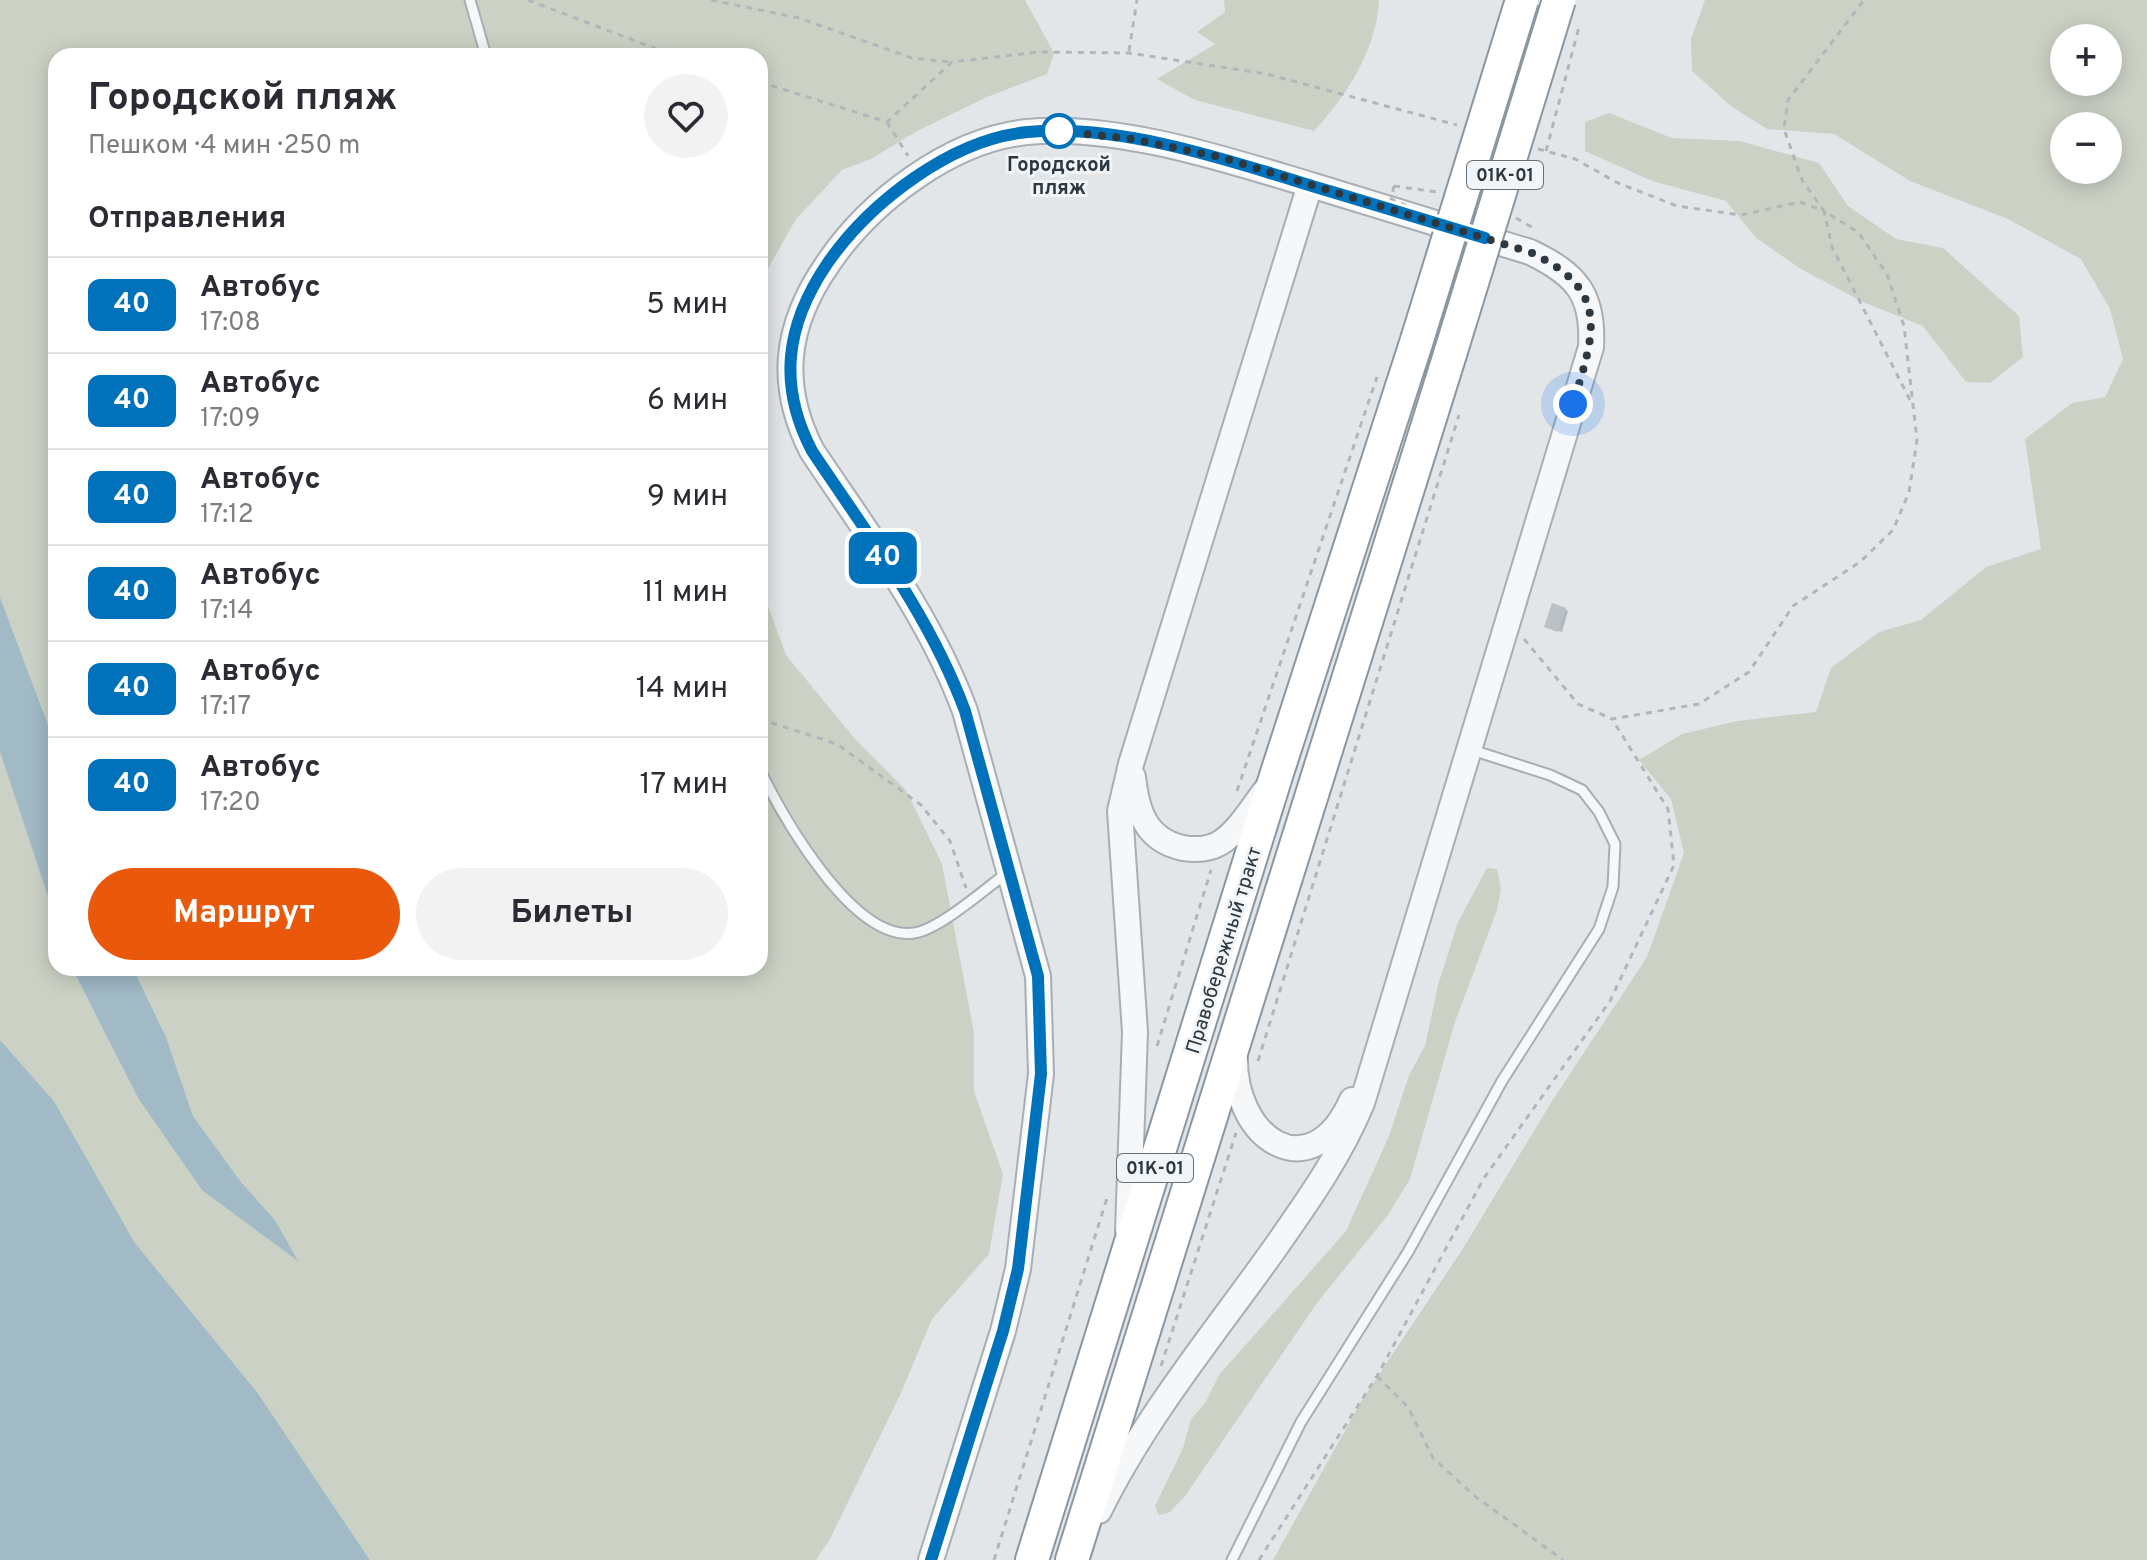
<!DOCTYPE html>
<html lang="ru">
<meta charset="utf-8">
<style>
:root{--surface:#fff;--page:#f2f2f3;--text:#2b2b33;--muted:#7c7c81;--line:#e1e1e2;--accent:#ea580c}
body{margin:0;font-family:Overpass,sans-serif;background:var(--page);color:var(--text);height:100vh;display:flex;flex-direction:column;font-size:30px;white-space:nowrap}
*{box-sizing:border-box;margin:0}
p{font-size:26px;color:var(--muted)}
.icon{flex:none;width:44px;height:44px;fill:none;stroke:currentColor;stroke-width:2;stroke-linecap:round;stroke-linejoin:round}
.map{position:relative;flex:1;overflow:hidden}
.drawer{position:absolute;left:48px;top:48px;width:720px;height:928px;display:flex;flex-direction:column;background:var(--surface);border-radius:24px;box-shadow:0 4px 20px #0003}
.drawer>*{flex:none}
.badge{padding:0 16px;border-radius:12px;font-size:28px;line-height:52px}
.controls{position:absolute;left:2050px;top:24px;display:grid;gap:16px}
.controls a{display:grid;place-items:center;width:72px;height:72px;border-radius:50%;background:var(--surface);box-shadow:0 4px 20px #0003;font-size:40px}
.you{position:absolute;width:40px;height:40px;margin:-20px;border:6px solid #fff;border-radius:50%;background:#1a73e8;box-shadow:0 0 0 12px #1a73e833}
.map>.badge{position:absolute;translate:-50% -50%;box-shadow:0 0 0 4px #fff}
h2{padding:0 40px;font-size:30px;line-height:72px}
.round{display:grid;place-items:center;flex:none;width:84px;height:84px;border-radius:42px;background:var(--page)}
.head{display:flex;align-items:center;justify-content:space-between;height:136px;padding:0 40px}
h1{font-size:38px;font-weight:700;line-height:60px}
.primary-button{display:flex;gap:16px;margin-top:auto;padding:16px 40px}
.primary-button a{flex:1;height:92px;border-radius:48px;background:var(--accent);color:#fff;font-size:32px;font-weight:700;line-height:92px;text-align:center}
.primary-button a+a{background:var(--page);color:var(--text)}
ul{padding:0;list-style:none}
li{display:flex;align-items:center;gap:24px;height:96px;padding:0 40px;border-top:2px solid var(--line)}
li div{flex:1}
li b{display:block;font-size:30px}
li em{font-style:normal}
li .badge{min-width:88px;font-weight:700;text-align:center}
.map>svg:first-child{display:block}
.green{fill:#cbd2c5;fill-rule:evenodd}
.water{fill:#a1bac6}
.shadow{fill:#0003}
.building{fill:#bac1c6}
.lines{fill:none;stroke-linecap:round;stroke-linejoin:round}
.service-casing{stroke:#a8aeb3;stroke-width:13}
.tertiary-casing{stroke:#a8aeb3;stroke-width:28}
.trunk-casing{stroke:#8b969f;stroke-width:36}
.path{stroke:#b1b6b9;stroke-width:3;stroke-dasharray:6 6;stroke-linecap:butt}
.service{stroke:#f5f7f8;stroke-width:9}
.tertiary{stroke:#f5f7f8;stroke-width:24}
.trunk{stroke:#fff;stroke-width:32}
.trunk-bridge-casing{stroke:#8b969f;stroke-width:36;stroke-linecap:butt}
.path-bridge{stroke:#b1b6b9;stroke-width:3;stroke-dasharray:6 6;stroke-linecap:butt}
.trunk-bridge{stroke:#fff;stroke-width:32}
.line-casing{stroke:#fff;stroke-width:18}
.line{stroke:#0072bc;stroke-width:12}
.walk{stroke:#2c3740;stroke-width:8;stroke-dasharray:0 14.4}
.stop-dot{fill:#fff;stroke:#0072bc;stroke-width:4}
.labels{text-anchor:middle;stroke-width:6;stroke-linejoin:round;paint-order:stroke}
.shield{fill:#f2f5f7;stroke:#677077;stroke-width:2}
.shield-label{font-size:18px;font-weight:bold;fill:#2c3740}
.stop-label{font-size:20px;font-weight:bold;fill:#2c3740;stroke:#f2f5f7}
.street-label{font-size:20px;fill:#2c3740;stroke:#f2f5f7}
</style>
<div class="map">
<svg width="2147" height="1560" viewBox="0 0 2147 1560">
<rect width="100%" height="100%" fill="#e3e6e9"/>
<!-- green -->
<path class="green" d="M 0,0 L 1025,0 L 1054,53 L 1047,74 L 987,97 L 917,131 L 871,159 L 842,170 L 796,219 L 760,283 L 760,56 L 56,56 L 56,746 L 0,597 Z
M 1224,0 L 1379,0 C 1377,48 1347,96 1314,131 L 1195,100 L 1157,79 L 1215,44 L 1197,32 L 1225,12 Z
M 1705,0 L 2147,0 L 2147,1560 L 1273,1560 L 1362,1400 L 1462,1250 L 1552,1101 L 1647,957 L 1684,853 L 1671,799 L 1639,760 L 1682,734 L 1737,721 L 1816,712 L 1831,668 L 1879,632 L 1921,620 L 1986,567 L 2041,549 L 2025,439 L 2072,403 L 2105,397 L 2123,359 L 2110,309 L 2081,259 L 2008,219 L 1910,181 L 1834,134 L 1767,129 L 1732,107 L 1692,71 L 1691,39 ZM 2064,38 L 2108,38 L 2108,82 L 2064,82 ZM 2064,126 L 2108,126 L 2108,170 L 2064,170 Z
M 1609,113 L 1672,138 L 1740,141 L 1819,163 L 1848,206 L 1896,239 L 1943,248 L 2019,316 L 2023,357 L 1990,383 L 1966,382 L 1923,326 L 1863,302 L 1801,269 L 1756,238 L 1726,201 L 1652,181 L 1585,151 L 1585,122 Z
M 760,584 L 786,655 L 856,740 L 906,790 L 942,864 L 974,1033 L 974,1091 L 1003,1174 L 989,1254 L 932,1319 L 901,1393 L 830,1539 L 816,1560 L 370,1560 L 257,1392 L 135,1243 L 54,1101 L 0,1040 L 0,752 L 56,921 L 56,968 L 72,968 L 138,1098 L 296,1259 L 275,1220 L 241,1182 L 193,1116 L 166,1037 L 133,968 L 760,968 Z
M 1487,868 L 1497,869 L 1501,889 L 1497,910 L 1455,1022 L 1410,1179 L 1388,1215 L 1317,1303 L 1185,1496 L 1170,1512 L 1159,1515 L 1155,1506 L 1183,1448 L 1191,1419 L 1205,1403 L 1219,1375 L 1346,1231 L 1389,1136 L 1409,1075 L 1425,1046 L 1438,985 L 1458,922 Z"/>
<!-- water -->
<path class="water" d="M 0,597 L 56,746 L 56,921 L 0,752 Z
M 72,968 L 133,968 L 166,1037 L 193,1116 L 241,1182 L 275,1220 L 298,1261 L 202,1190 L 138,1098 Z
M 0,1040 L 54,1101 L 135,1243 L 257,1392 L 370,1560 L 0,1560 Z"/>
<!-- shadow -->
<path class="shadow" d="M 1565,609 L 1568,611 L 1562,632 L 1549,628 Z"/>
<!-- building -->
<path class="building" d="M 1552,603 L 1566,608 L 1558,632 L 1544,627 Z"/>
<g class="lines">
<!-- service casing -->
<g class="service-casing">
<path id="service" d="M 470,0 L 486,56
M 760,770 C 783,817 853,942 914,933 C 939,930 986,888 1007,873
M 1232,1560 L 1301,1422 L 1408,1252 L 1502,1081 L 1599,929 L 1613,887 L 1615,844 L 1599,812 L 1582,790 L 1550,775 L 1472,750"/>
</g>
<!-- tertiary casing -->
<g class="tertiary-casing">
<path id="tertiary" d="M 1133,777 C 1137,812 1146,840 1183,848 C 1195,850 1208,850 1220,843 C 1238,832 1252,808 1265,791
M 1235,1054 C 1232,1139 1311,1192 1352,1100
M 1128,1230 L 1135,1032 L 1120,811 L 1131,764 L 1310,185
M 931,1560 L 1003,1331 L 1018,1269 L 1041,1074 L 1038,976 L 965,711 C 930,616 868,535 812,451 C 778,385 785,326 827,265 C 869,202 950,140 1027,132 C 1116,123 1227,160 1311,185 C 1384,208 1457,230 1530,252 C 1576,274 1594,294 1591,347 L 1362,1103 C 1340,1156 1308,1201 1275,1248 C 1214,1334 1145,1417 1099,1511"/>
</g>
<!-- trunk casing -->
<g class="trunk-casing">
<path id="trunk" d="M 1032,1560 L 1276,776 L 1417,340
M 1072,1560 L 1451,351"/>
</g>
<!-- path -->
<path class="path" d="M 528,0 L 675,56
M 711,0 L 799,18 L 912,58 L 950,62
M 1129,51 L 1137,0
M 760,82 L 887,122 L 952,62 L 1039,52 L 1129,53 L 1267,74 L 1457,125
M 887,122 L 908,156
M 1538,149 L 1575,159 L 1618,183 L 1677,206 L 1741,215 L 1800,202 L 1824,211 L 1832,247 L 1910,400
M 1546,151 L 1579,27
M 1394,186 L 1437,192
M 1516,218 L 1537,230
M 1524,639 L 1578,704 L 1612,719 L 1699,704 L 1749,672 L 1793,606 L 1860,562 L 1893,530 L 1909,492 L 1917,440 L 1904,326 L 1887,274 L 1858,232 L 1824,211 L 1802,180 L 1784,129 L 1788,100 L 1864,0
M 760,719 L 837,744 L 921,805 L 950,841 L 966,888
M 1237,791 L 1377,377
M 1157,1046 L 1211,870
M 1258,1061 L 1459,415
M 1161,1366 L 1236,1133
M 1377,1376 L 1408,1407 L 1433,1458 L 1476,1497 L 1563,1560
M 994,1560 L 1107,1198
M 1259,1560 L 1377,1376 L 1484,1178 L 1610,1001 L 1674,865 L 1668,809 L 1612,719"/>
<!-- service -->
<use href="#service" class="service"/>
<!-- tertiary -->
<use href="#tertiary" class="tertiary"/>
<!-- trunk -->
<use href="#trunk" class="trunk"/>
<!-- trunk-bridge casing -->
<g class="trunk-bridge-casing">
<path id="trunk-bridge" d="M 1417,340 L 1522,0
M 1451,351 L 1559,0"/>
</g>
<!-- path-bridge -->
<path class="path-bridge" d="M 1394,186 L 1391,199 L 1431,216"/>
<!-- trunk-bridge -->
<use href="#trunk-bridge" class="trunk-bridge"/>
</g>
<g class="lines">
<!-- line casing -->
<g class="line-casing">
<path id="line" d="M 931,1560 L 1003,1331 L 1018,1269 L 1041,1074 L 1038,976 L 965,711 C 930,616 868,535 812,451 C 778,386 785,326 827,264 C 869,203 951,139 1028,132 C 1120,124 1225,159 1312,186 C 1370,203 1428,221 1485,238"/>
</g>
<!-- line -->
<use href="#line" class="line"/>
<!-- walk -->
<path class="walk" d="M 1059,131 L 1132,139 L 1220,157 L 1530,252 C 1611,291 1595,331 1573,404"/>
</g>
<!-- markers -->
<circle class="stop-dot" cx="1059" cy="131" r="16"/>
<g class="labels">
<!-- shield labels -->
<g class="shield">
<rect x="1467" y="161" width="76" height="28" rx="6"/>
<rect x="1117" y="1154" width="76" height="28" rx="6"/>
</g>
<g class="shield-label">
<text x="1505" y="181">01К-01</text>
<text x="1155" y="1174">01К-01</text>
</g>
<!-- stop labels -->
<g class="stop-label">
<text x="1059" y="171">Городской<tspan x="1059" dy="23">пляж</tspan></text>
</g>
<!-- street labels -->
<g class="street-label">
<text transform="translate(1223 950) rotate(-73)" y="7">Правобережный тракт</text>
</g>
</g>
</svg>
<div class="controls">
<a>+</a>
<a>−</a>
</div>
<div class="you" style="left:1573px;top:404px"></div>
<b class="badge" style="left:883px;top:558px;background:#0072bc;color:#fff">40</b>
<section class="drawer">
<div class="head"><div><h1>Городской пляж</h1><p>Пешком · 4 мин · 250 m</p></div><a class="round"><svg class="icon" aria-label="heart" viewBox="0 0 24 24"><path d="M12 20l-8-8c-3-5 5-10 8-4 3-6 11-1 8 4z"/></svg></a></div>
<h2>Отправления</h2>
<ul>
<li><span class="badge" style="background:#0072bc;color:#fff">40</span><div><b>Автобус</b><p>17:08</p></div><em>5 мин</em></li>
<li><span class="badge" style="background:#0072bc;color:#fff">40</span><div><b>Автобус</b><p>17:09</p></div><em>6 мин</em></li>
<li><span class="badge" style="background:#0072bc;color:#fff">40</span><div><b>Автобус</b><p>17:12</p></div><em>9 мин</em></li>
<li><span class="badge" style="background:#0072bc;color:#fff">40</span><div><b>Автобус</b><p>17:14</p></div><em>11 мин</em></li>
<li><span class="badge" style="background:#0072bc;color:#fff">40</span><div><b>Автобус</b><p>17:17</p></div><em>14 мин</em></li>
<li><span class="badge" style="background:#0072bc;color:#fff">40</span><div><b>Автобус</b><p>17:20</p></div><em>17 мин</em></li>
</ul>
<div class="primary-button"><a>Маршрут</a><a>Билеты</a></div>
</section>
</div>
